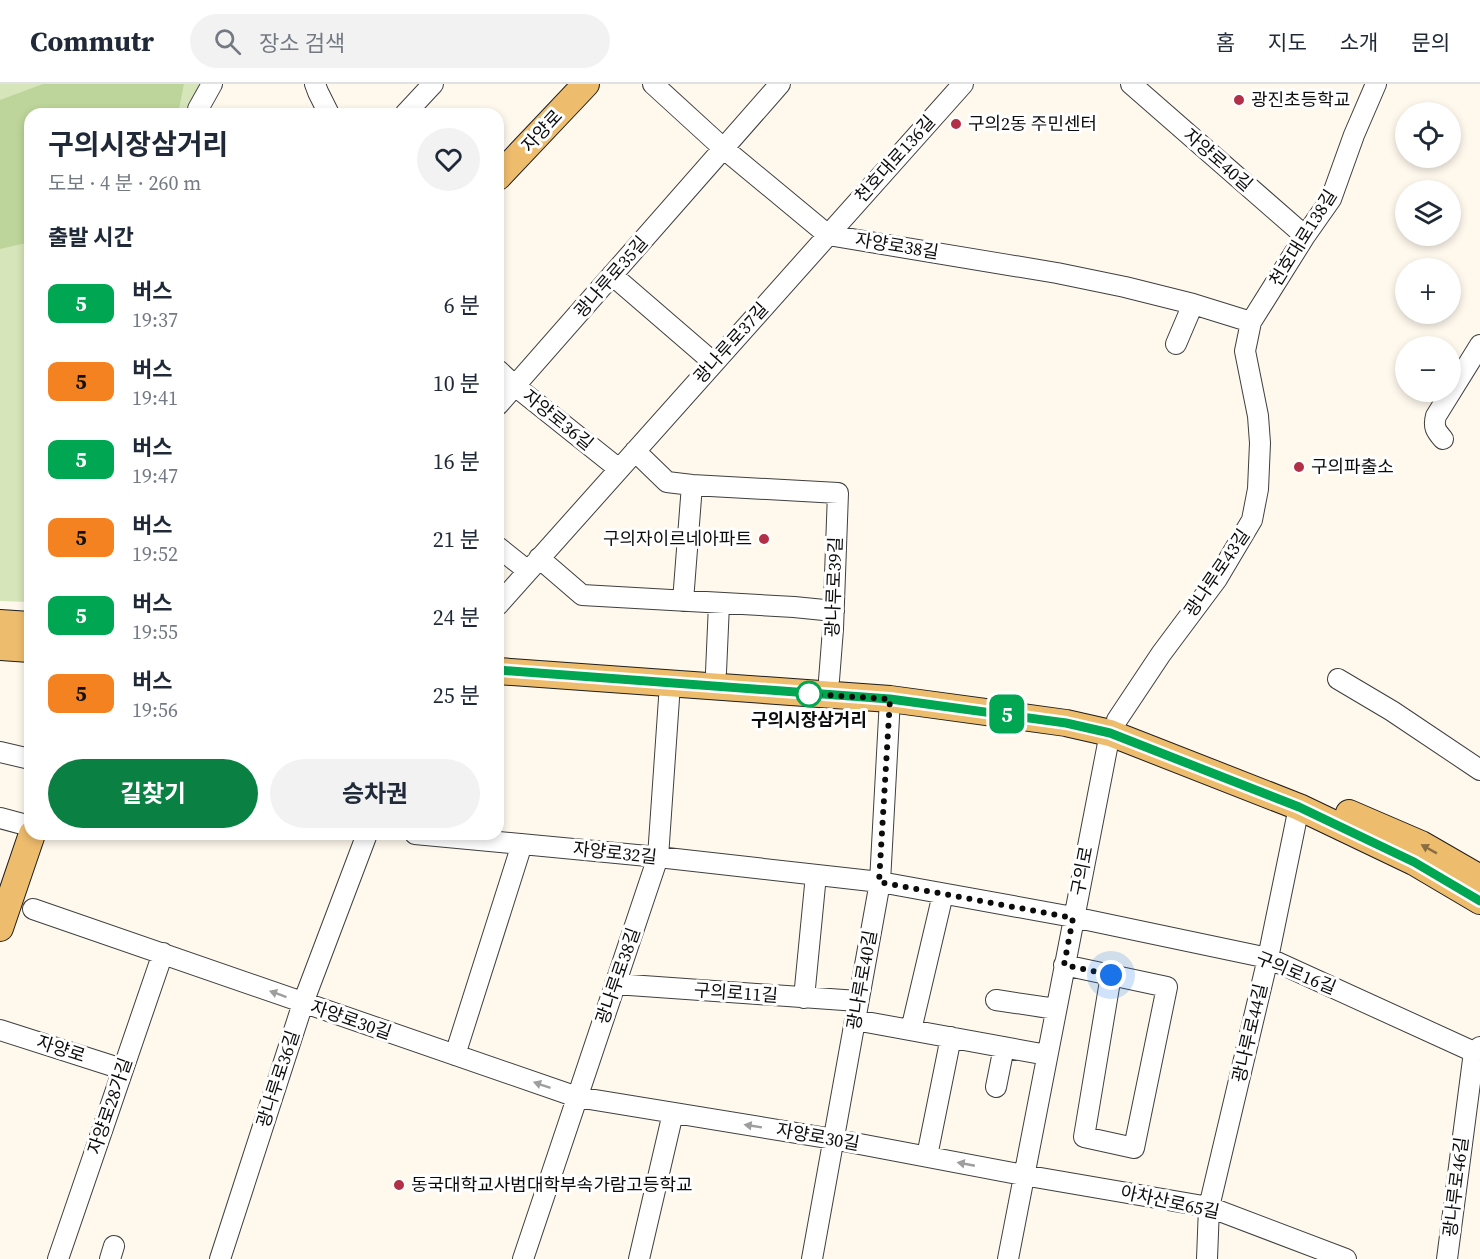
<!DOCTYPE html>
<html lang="ko">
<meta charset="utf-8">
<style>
:root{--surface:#fff;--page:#f2f2f3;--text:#1f2937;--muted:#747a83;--line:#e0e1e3;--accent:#0b8043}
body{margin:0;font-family:"Source Serif 4","Noto Sans KR",serif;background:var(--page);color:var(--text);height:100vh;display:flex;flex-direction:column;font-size:22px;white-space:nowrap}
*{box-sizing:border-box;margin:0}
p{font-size:20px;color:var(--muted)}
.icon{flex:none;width:33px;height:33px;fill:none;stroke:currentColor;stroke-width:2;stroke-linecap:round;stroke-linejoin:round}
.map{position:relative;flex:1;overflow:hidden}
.drawer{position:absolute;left:24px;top:24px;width:480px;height:732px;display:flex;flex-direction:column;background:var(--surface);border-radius:18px;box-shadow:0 3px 9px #0003}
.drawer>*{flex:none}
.badge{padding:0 12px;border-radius:9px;font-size:21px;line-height:39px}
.buttons{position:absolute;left:1395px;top:18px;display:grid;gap:12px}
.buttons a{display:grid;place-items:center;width:66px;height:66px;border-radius:50%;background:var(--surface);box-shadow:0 3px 9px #0003;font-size:30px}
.you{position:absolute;width:30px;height:30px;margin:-15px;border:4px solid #fff;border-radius:50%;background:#1a73e8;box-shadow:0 0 0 9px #1a73e833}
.map>.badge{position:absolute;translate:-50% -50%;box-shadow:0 0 0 3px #fff}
h2{padding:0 24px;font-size:22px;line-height:54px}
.round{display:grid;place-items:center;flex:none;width:63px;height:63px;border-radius:32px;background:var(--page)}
.overview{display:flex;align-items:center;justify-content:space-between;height:102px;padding:0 24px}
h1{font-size:28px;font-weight:700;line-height:45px}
.button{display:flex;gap:12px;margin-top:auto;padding:12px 24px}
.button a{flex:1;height:69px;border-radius:36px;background:var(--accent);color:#fff;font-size:24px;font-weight:700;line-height:69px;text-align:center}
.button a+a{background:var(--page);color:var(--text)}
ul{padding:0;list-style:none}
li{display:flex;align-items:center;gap:18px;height:78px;padding:0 24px}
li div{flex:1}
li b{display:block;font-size:22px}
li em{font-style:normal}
li .badge{min-width:66px;font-weight:700;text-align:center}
header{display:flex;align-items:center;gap:36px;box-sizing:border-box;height:84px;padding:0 30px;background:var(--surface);border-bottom:2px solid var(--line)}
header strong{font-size:28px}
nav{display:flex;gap:33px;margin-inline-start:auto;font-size:21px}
.search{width:420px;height:54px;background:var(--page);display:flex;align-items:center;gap:15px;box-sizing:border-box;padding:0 21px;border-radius:33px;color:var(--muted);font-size:22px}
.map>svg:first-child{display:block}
.green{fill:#d7e5ba}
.forest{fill:#bdd59a}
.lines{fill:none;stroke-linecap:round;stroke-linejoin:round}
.minor-casing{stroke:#3f3f3f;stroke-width:22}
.major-casing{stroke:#1d1d1d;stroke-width:28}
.minor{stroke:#fff;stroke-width:20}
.major{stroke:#eebc6d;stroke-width:26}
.oneway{fill:#886d41}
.oneway2{fill:#9e9e9e}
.line-casing{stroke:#fff;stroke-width:14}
.line{stroke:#00a651;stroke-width:9}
.walk{stroke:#0c0c0c;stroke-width:6;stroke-dasharray:0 10.8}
.poi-dot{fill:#b22f48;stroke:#fff;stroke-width:2}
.stop-dot{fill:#fff;stroke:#00a651;stroke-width:3}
.labels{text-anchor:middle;stroke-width:6;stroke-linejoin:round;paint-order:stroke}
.poi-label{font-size:18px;fill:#0c0c0c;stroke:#fff;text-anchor:start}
.street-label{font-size:18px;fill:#0c0c0c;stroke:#fff}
.stop-label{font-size:18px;font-weight:bold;fill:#0c0c0c;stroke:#fff}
</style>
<header>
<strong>Commutr</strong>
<div class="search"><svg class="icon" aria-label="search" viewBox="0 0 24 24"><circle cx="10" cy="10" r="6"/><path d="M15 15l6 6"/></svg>장소 검색</div>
<nav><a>홈</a><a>지도</a><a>소개</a><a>문의</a></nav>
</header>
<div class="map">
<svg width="1480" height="1175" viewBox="0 0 1480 1175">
<rect width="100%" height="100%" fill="#fef8ed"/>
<!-- green -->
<path class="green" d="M 0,0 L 199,0 L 190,30 L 30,30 L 30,518 L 0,517 Z"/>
<!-- forest -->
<path class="forest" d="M 43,0 L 184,0 L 178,30 L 30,30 L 30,163 L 26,159 L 0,165 L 0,16 Z"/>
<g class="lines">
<!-- minor casing -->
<g class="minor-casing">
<path id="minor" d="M 315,0 L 318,8 L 329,30
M 653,0 L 723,64 L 828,151 L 1057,189 L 1125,203 L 1193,220 L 1251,238
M 1131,0 L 1305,152
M 198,25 L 212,0
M 405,30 L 433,0
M 612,191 L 714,279
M 1176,260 L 1193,220
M 498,286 L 515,302 L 619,385
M 498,321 L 780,0
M 1443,355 C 1436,347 1433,343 1436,332 L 1480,261
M 635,367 L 667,398 L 692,401 L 838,409 L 833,545 L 829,596
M 498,463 L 528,487
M 539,474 L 582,511 L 794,523 L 834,527
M 683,517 L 692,401
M 498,521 L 963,0
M 716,588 L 719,520
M 1338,595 L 1392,627 L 1480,686
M 1117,636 L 1161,570 L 1217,495 L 1252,436 L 1258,405 L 1260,359 L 1258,332 L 1245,267 L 1251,238 L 1305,152 L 1331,115 L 1354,51 L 1376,0
M 0,668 L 30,675
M 0,734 L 30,742
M 415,750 L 658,773 L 880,798 L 1073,833 L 1268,874 L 1474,968
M 33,825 L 577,1013 L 833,1055 L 1023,1091 L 1209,1123 L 1346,1175
M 1064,881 L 1167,903 L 1134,1064 L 1084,1053 L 1111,891
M 615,900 L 858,917
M 804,914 L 816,791
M 996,916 L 1056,925
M 855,936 L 1047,971
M 0,946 L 122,985
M 911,946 L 943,810
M 455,971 L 522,760
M 996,1003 L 1004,963
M 927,1072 L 951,953
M 58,1175 L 163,869
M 110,1175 L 114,1162
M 220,1175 L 303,919 L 367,750
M 523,1175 L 658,773 L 670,600
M 639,1175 L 673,1029
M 812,1175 L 880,798 L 890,615
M 1008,1175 L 1110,649
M 1207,1175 L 1209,1123 L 1268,874 L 1299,723
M 1447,1175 L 1474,968 L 1480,963"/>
</g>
<!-- major casing -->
<g class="major-casing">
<path id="major" d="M 498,93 L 586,0
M 0,539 L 30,541
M 0,563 L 30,565
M 498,587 L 890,615 L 1066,639 L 1110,649 L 1299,723 L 1414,778 L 1480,817
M 1349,729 L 1421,760 L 1480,794
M 0,844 L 32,750"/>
</g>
<!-- minor -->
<use href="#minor" class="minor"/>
<!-- major -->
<use href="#major" class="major"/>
</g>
<!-- one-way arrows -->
<defs><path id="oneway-solid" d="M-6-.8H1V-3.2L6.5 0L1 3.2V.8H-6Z" transform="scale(1.5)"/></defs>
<use class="oneway" href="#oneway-solid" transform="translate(1429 765) rotate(-151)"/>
<g class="oneway2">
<use href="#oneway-solid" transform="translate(278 910) rotate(-160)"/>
<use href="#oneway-solid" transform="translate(542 1001) rotate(-161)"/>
<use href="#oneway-solid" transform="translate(753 1042) rotate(-171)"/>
<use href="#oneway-solid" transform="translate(966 1080) rotate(-169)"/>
</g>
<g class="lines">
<!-- line casing -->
<g class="line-casing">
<path id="line" d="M 498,586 L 890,615 L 1066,639 L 1110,649 L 1299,723 L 1414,778 L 1480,817"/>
</g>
<!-- line -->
<use href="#line" class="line"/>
<!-- walk -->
<path class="walk" d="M 809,610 L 890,615 L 879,798 L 1073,834 L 1064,881 L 1111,891"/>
</g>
<!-- markers -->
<g class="poi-dot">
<circle cx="1239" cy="16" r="6"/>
<circle cx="956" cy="40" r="6"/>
<circle cx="1299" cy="383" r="6"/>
<circle cx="764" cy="455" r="6"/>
<circle cx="399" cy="1101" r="6"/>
</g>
<circle class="stop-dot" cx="809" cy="610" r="12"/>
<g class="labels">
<!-- poi labels -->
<g class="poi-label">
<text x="1251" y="22">광진초등학교</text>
<text x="968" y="46">구의2동 주민센터</text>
<text x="1311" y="389">구의파출소</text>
<text x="752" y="461" text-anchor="end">구의자이르네아파트</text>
<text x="411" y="1107">동국대학교사범대학부속가람고등학교</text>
</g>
<!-- street labels -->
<g class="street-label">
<text transform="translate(542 47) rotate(-47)" y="6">자양로</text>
<text transform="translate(895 75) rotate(-48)" y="6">천호대로136길</text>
<text transform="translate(1218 76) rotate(41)" y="6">자양로40길</text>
<text transform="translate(1303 154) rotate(-58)" y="6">천호대로138길</text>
<text transform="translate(897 162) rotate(9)" y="6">자양로38길</text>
<text transform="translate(611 193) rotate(-49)" y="6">광나루로35길</text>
<text transform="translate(731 259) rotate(-48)" y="6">광나루로37길</text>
<text transform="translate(558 336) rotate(39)" y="6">자양로36길</text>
<text transform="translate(1217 489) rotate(-56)" y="6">광나루로43길</text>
<text transform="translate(834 503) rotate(-88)" y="6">광나루로39길</text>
<text transform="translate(615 769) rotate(6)" y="6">자양로32길</text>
<text transform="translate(1082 787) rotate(-79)" y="6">구의로</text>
<text transform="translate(1296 889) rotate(22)" y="6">구의로16길</text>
<text transform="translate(618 892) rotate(-71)" y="6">광나루로38길</text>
<text transform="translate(862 896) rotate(-80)" y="6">광나루로40길</text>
<text transform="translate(736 909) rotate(4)" y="6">구의로11길</text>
<text transform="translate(351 936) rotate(19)" y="6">자양로30길</text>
<text transform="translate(1250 949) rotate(-77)" y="6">광나루로44길</text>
<text transform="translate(61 965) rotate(18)" y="6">자양로</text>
<text transform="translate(278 995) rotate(-72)" y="6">광나루로36길</text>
<text transform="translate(110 1022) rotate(-71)" y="6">자양로28가길</text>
<text transform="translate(818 1053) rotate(10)" y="6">자양로30길</text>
<text transform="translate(1456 1103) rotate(-83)" y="6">광나루로46길</text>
<text transform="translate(1170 1118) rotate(12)" y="6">아차산로65길</text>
</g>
<!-- stop labels -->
<g class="stop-label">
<text x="809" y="642">구의시장삼거리</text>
</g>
</g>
</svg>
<div class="buttons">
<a><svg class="icon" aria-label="locate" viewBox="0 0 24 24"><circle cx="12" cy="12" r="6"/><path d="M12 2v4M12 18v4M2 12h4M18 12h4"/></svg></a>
<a><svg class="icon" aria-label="layers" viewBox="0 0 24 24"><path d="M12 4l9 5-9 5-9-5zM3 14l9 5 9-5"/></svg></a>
<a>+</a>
<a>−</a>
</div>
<div class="you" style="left:1111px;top:891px"></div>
<b class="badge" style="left:1007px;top:630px;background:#00a651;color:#fff">5</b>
<section class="drawer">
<div class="overview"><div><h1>구의시장삼거리</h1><p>도보 · 4 분 · 260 m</p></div><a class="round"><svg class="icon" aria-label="heart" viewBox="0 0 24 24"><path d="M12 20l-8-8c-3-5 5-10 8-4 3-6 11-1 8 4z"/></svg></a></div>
<h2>출발 시간</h2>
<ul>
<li><span class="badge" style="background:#00a651;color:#fff">5</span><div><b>버스</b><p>19:37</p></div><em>6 분</em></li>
<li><span class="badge" style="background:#f58220;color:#111">5</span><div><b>버스</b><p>19:41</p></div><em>10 분</em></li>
<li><span class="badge" style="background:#00a651;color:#fff">5</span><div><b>버스</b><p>19:47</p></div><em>16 분</em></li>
<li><span class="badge" style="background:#f58220;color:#111">5</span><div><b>버스</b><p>19:52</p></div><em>21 분</em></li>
<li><span class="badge" style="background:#00a651;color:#fff">5</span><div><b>버스</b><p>19:55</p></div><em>24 분</em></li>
<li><span class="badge" style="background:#f58220;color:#111">5</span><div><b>버스</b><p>19:56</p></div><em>25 분</em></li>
</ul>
<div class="button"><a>길찾기</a><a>승차권</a></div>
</section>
</div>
